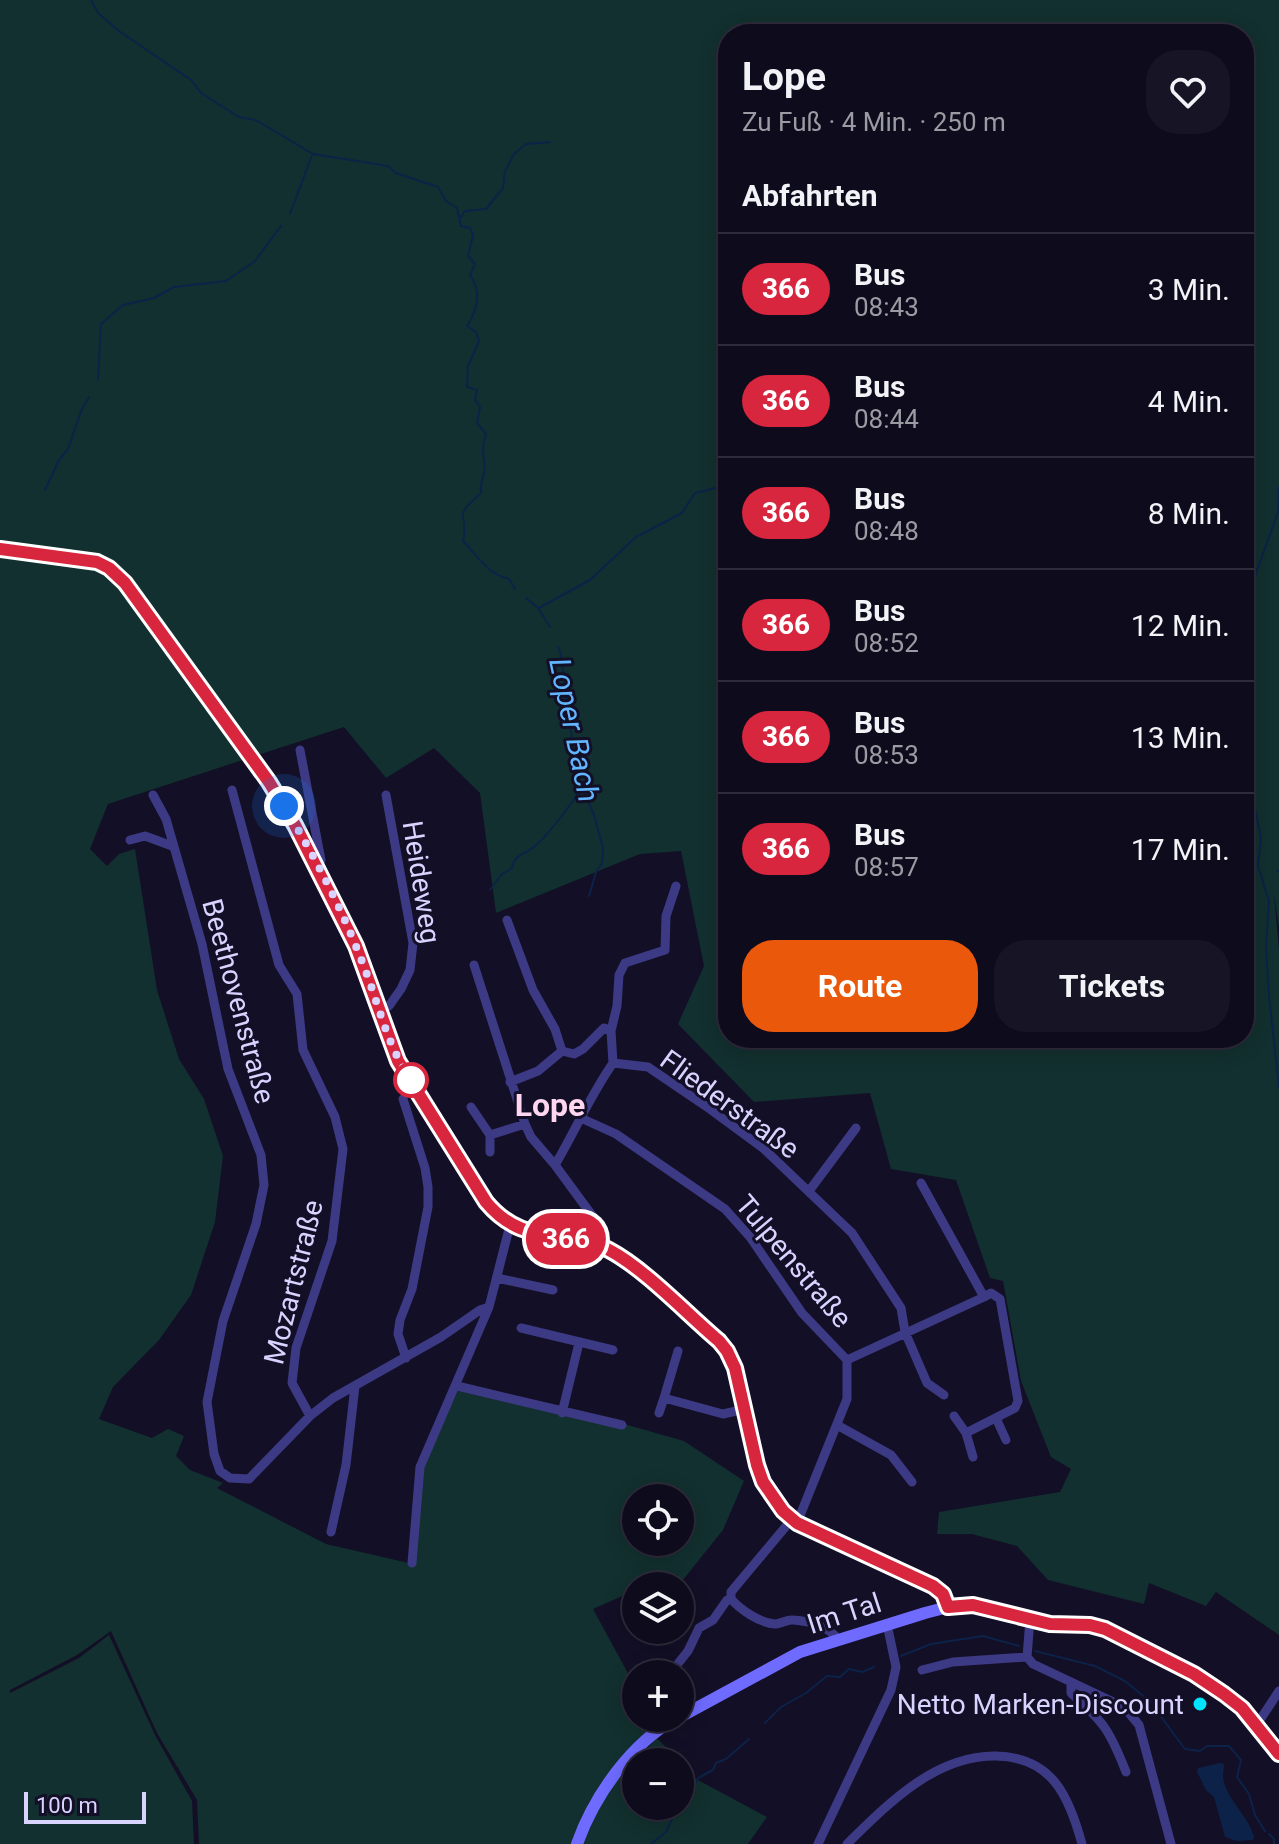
<!DOCTYPE html>
<html lang="de">
<meta charset="utf-8">
<style>
:root{--surface:#0e0b1c;--page:#171425;--text:#f1f3f6;--muted:#9b9ba3;--line:#2e2b3b;--accent:#ea580c}
body{margin:0;font-family:Roboto,sans-serif;background:var(--page);color:var(--text);height:100vh;display:flex;flex-direction:column;font-size:30px;white-space:nowrap}
*{box-sizing:border-box;margin:0}
p{font-size:26px;color:var(--muted)}
.icon{flex:none;width:44px;height:44px;fill:none;stroke:currentColor;stroke-width:2;stroke-linecap:round;stroke-linejoin:round}
.map{position:relative;flex:1;overflow:hidden}
.drawer{position:absolute;left:718px;top:24px;width:536px;height:1024px;display:flex;flex-direction:column;background:var(--surface);border-radius:32px;box-shadow:0 4px 20px #0003,0 0 0 2px var(--line)}
.drawer>*{flex:none}
.badge{padding:0 16px;border-radius:26px;font-size:28px;line-height:52px}
.fabs{position:absolute;left:622px;top:1484px;display:grid;gap:16px}
.fabs a{display:grid;place-items:center;width:72px;height:72px;border-radius:50%;background:var(--surface);box-shadow:0 4px 20px #0003,0 0 0 2px var(--line);font-size:40px}
.scale{position:absolute;left:24px;bottom:20px;width:122px;box-sizing:border-box;padding-left:8px;border:4px solid #d9d4ff;border-top:0;font-size:22px;line-height:28px;white-space:nowrap;color:#d9d4ff;-webkit-text-stroke:6px #130f26;paint-order:stroke}
.you{position:absolute;width:40px;height:40px;margin:-20px;border:6px solid #fff;border-radius:50%;background:#1a73e8;box-shadow:0 0 0 12px #1a73e833}
.map>.badge{position:absolute;translate:-50% -50%;box-shadow:0 0 0 4px #fff}
h2{padding:0 24px;font-size:30px;line-height:72px}
.round{display:grid;place-items:center;flex:none;width:84px;height:84px;border-radius:32px;background:var(--page)}
.headline{display:flex;align-items:center;justify-content:space-between;height:136px;padding:0 24px}
h1{font-size:38px;font-weight:700;line-height:60px}
.button{display:flex;gap:16px;margin-top:auto;padding:16px 24px}
.button a{flex:1;height:92px;border-radius:32px;background:var(--accent);color:#fff;font-size:32px;font-weight:700;line-height:92px;text-align:center}
.button a+a{background:var(--page);color:var(--text)}
ul{padding:0;list-style:none}
li{display:flex;align-items:center;gap:24px;height:112px;padding:0 24px;border-top:2px solid var(--line)}
li div{flex:1}
li b{display:block;font-size:30px}
li em{font-style:normal}
li .badge{min-width:88px;font-weight:700;text-align:center}
.map>svg:first-child{display:block}
.green{fill:#12302f;fill-rule:evenodd}
.water{fill:#0c2248}
.lines{fill:none;stroke-linecap:round;stroke-linejoin:round}
.stream{stroke:#0c2248;stroke-width:2}
.minor{stroke:#3d3a85;stroke-width:9}
.tertiary{stroke:#3d3a85;stroke-width:11}
.secondary{stroke:#6f6bff;stroke-width:12}
.line-casing{stroke:#fff;stroke-width:18}
.line{stroke:#d7263d;stroke-width:12}
.walk{stroke:#d9d4ff;stroke-width:8;stroke-dasharray:0 14.4}
.stop-dot{fill:#fff;stroke:#d7263d;stroke-width:4}
.poi-dot{fill:#00e5ff;stroke:#130f26;stroke-width:3}
.labels{text-anchor:middle;stroke-width:6;stroke-linejoin:round;paint-order:stroke}
.street-label{font-size:28px;fill:#d9d4ff;stroke:#130f26}
.poi-label{font-size:28px;fill:#d9d4ff;stroke:#130f26;text-anchor:end}
.water-label{font-size:30px;font-style:italic;fill:#62b6ff;stroke:#130f26}
.quarter-label{font-size:32px;font-weight:bold;fill:#ffd6f0;stroke:#130f26}
</style>
<div class="map">
<svg width="1279" height="1844" viewBox="0 0 1279 1844">
<rect width="100%" height="100%" fill="#130f26"/>
<!-- green -->
<path class="green" d="M 0,0 L 1279,0 L 1279,927 L 1274,894 L 1279,950 L 1279,1635 L 1216,1592 L 1206,1606 L 1149,1583 L 1144,1604 L 1048,1580 L 1017,1546 L 972,1534 L 937,1534 L 939,1512 L 1060,1492 L 1071,1469 L 1051,1457 L 1021,1381 L 1003,1281 L 990,1278 L 956,1180 L 891,1169 L 870,1093 L 754,1102 L 678,1024 L 704,966 L 681,851 L 640,854 L 496,913 L 480,793 L 434,748 L 386,778 L 344,727 L 108,804 L 90,849 L 107,866 L 119,854 L 135,849 L 157,990 L 179,1059 L 204,1099 L 223,1156 L 215,1222 L 191,1295 L 159,1340 L 113,1387 L 99,1419 L 152,1438 L 168,1429 L 184,1436 L 176,1456 L 190,1470 L 223,1483 L 217,1488 L 326,1544 L 413,1564 L 422,1468 L 458,1391 L 562,1415 L 624,1424 L 684,1441 L 744,1481 L 723,1530 L 678,1586 L 636,1586 L 636,1590 L 593,1609 L 636,1688 L 636,1718 L 652,1718 L 656,1724 L 590,1801 L 571,1844 L 199,1844 L 197,1800 L 157,1733 L 111,1631 L 77,1655 L 10,1690 L 10,1693 L 79,1658 L 109,1635 L 155,1735 L 192,1801 L 194,1844 L 0,1844 ZM 728,34 L 1244,34 L 1244,1038 L 728,1038 ZM 636,1498 L 680,1498 L 680,1542 L 636,1542 Z
M 657,1738 L 680,1762 L 636,1762 L 636,1806 L 680,1806 L 680,1762 L 696,1779 L 767,1817 L 748,1844 L 582,1844 L 599,1807 L 615,1782 Z"/>
<!-- water -->
<path class="water" d="M 1220,1763 L 1224,1764 C 1224,1768 1223,1773 1223,1777 C 1225,1798 1249,1816 1254,1837 L 1253,1840 L 1237,1841 L 1225,1837 L 1214,1797 L 1206,1790 L 1197,1772 L 1198,1768 Z"/>
<g class="lines">
<!-- stream -->
<path class="stream" d="M 91,0 L 98,13 L 119,31 L 191,80 L 201,93 L 239,117 L 256,120 L 313,154 L 388,166 L 396,173 L 438,187 L 446,201 L 457,208 L 461,226 L 470,228 L 473,235 L 468,256 L 475,264 L 470,275 C 482,292 478,309 467,326 L 476,332 L 479,341 L 468,366 L 467,387 L 477,390 L 475,400 L 480,407 L 477,423 L 486,434 C 479,453 487,460 484,473 C 482,481 480,484 481,493 C 449,521 470,510 463,541 C 478,556 487,574 509,579 L 515,589
M 290,214 L 312,155
M 461,217 L 465,211 L 486,209 L 503,188 L 505,171 L 514,154 L 526,144 L 550,142
M 98,380 L 101,324 L 123,305 L 154,298 L 174,287 L 226,281 L 255,261 L 281,226
M 45,490 L 59,460 L 68,449 L 81,411 L 89,397
M 526,598 L 538,608 L 550,627
M 539,608 L 590,580 L 636,537 L 682,513 L 695,493 L 728,485
M 558,647 L 561,655 L 577,776 L 594,815 L 603,848 L 602,863 L 596,872 L 589,896
M 1244,666 L 1249,655 L 1253,627 L 1254,579 L 1278,512 L 1279,487
M 1244,687 L 1251,790 L 1261,837 L 1258,866 L 1269,901 L 1266,948 L 1269,996 L 1279,1087
M 1278,871 L 1279,871
M 490,890 L 501,875 L 512,868 C 515,853 525,855 534,847 C 544,839 578,798 581,786
M 1035,1651 L 1095,1666 L 1125,1681 L 1148,1700 L 1161,1705 L 1159,1714 L 1185,1749 L 1200,1751 L 1207,1746 L 1229,1746 L 1241,1760 L 1237,1777 L 1249,1794 L 1255,1815 L 1265,1831
M 901,1656 L 931,1644 L 983,1636 L 1019,1646
M 765,1723 L 781,1707 L 806,1693 L 827,1676 L 840,1677 L 849,1669 L 862,1672 L 874,1667
M 680,1802 L 690,1793 L 698,1778 L 713,1770 L 716,1763 L 726,1759 L 749,1739
M 1269,1834 L 1274,1839 L 1274,1844
M 651,1844 L 666,1832 L 678,1806"/>
<!-- minor -->
<path class="minor" d="M 300,750 L 321,860 L 318,867
M 232,790 L 279,965 L 297,994 L 303,1050 L 335,1117 L 343,1149 L 332,1241 L 296,1348 L 292,1383 L 310,1416
M 153,795 L 166,819 L 202,944 L 228,1069 L 261,1155 L 264,1185 L 256,1224 L 223,1321 L 207,1402 L 214,1454 L 220,1471 L 230,1478 L 249,1479 L 310,1416 L 333,1398 L 441,1337 L 480,1310 L 489,1307 L 510,1225
M 130,840 L 145,836 L 172,846
M 507,920 L 533,990 L 555,1029 L 562,1051
M 474,965 L 525,1124 L 531,1137 L 555,1165
M 378,1011 L 389,1006 L 401,989 L 410,970 L 413,943 L 386,795
M 613,1063 L 611,1031 L 617,1006 L 619,975 L 625,963 L 665,950 L 666,916 L 676,886
M 510,1082 L 538,1071 L 562,1051 L 574,1054 L 583,1049 L 604,1028 L 611,1031
M 403,1099 L 425,1168 L 428,1187 L 428,1207 L 412,1289 L 400,1320 L 398,1334 L 406,1358
M 471,1107 L 490,1135
M 583,1119 L 616,1134 L 725,1209 L 750,1237 L 802,1313 L 847,1360
M 490,1152 L 490,1135 L 525,1124
M 809,1191 L 856,1128
M 605,1247 L 602,1229 L 555,1165 C 575,1131 590,1096 613,1063 L 648,1067 L 707,1107 L 764,1149 L 852,1233 L 901,1308 L 905,1332 L 927,1383 L 944,1395
M 497,1278 L 553,1290
M 521,1328 L 613,1350
M 847,1360 L 984,1297 L 921,1183
M 457,1386 L 622,1425
M 664,1398 L 678,1351
M 562,1413 L 579,1343
M 659,1413 L 664,1398 L 723,1414 L 745,1409
M 954,1416 L 966,1433
M 996,1418 L 1006,1440
M 837,1425 L 891,1455 L 912,1482
M 973,1457 L 966,1433 L 1015,1408 L 1018,1401 L 1000,1299 L 991,1293 L 984,1297
M 797,1523 L 847,1399 L 847,1360
M 331,1532 L 346,1465 L 355,1386
M 412,1563 L 420,1467 L 489,1307
M 731,1599 C 740,1609 759,1623 775,1624 C 781,1624 787,1619 793,1620 C 810,1621 827,1626 838,1639
M 1027,1657 L 1033,1664 L 1124,1707 L 1139,1725 L 1171,1844
M 922,1670 L 953,1662 L 1027,1657 L 1030,1619
M 663,1674 L 676,1666 L 688,1651 L 699,1628 L 713,1620 L 727,1600 L 731,1599 L 731,1592 L 792,1519
M 1071,1682 L 1071,1693 C 1104,1722 1110,1731 1126,1772
M 1256,1726 L 1279,1691
M 818,1844 L 891,1690 L 896,1667 L 887,1624
M 847,1844 C 888,1804 935,1755 996,1756 C 1052,1757 1069,1796 1082,1844"/>
<!-- tertiary -->
<path class="tertiary" d="M 0,549 L 97,562 L 109,568 L 125,583 L 269,782 L 295,825 L 356,946 L 398,1061 L 486,1202 C 523,1246 575,1231 624,1258 L 727,1351 C 754,1407 742,1483 797,1523 L 933,1586 L 943,1594 L 948,1607"/>
<!-- secondary -->
<path class="secondary" d="M 680,1717 L 800,1652 L 925,1613 L 948,1607 L 973,1605 L 1050,1624 L 1090,1625 L 1105,1629 L 1154,1652 L 1194,1674 L 1224,1694 L 1242,1708 L 1279,1754
M 577,1844 C 594,1796 631,1743 677,1718"/>
</g>
<g class="lines">
<!-- line casing -->
<g class="line-casing">
<path id="line" d="M 0,549 L 97,562 L 109,568 L 125,583 L 269,782 L 295,825 L 356,946 L 398,1061 L 486,1202 C 525,1249 565,1226 609,1250 C 645,1269 687,1314 719,1341 L 727,1351 L 735,1368 L 757,1465 L 763,1482 L 783,1511 L 797,1523 L 933,1586 L 943,1594 L 948,1607 L 973,1605 L 1050,1624 L 1090,1625 L 1105,1629 L 1194,1674 L 1224,1694 L 1242,1708 L 1279,1754"/>
</g>
<!-- line -->
<use href="#line" class="line"/>
<!-- walk -->
<path class="walk" d="M 284,806 C 316,858 345,915 366,972 C 380,1009 388,1047 411,1080"/>
</g>
<!-- markers -->
<circle class="stop-dot" cx="411" cy="1080" r="16"/>
<circle class="poi-dot" cx="1200" cy="1704" r="8"/>
<g class="labels">
<!-- street labels -->
<g class="street-label">
<text transform="translate(422 882) rotate(81)" y="10">Heideweg</text>
<text transform="translate(239 1001) rotate(75)" y="10">Beethovenstraße</text>
<text transform="translate(730 1104) rotate(36)" y="10">Fliederstraße</text>
<text transform="translate(794 1261) rotate(50)" y="10">Tulpenstraße</text>
<text transform="translate(293 1282) rotate(-76)" y="10">Mozartstraße</text>
<text transform="translate(844 1613) rotate(-18)" y="10">Im Tal</text>
</g>
<!-- poi labels -->
<g class="poi-label">
<text x="1184" y="1714">Netto Marken-Discount</text>
</g>
<!-- water labels -->
<g class="water-label">
<text transform="translate(574 730) rotate(78)" y="10">Loper Bach</text>
</g>
<!-- quarter labels -->
<g class="quarter-label">
<text x="550" y="1116">Lope</text>
</g>
</g>
</svg>
<div class="fabs">
<a><svg class="icon" aria-label="locate" viewBox="0 0 24 24"><circle cx="12" cy="12" r="6"/><path d="M12 2v4M12 18v4M2 12h4M18 12h4"/></svg></a>
<a><svg class="icon" aria-label="layers" viewBox="0 0 24 24"><path d="M12 4l9 5-9 5-9-5zM3 14l9 5 9-5"/></svg></a>
<a>+</a>
<a>−</a>
</div>
<div class="scale">100 m</div>
<div class="you" style="left:284px;top:806px"></div>
<b class="badge" style="left:566px;top:1239px;background:#d7263d;color:#fff">366</b>
<section class="drawer">
<div class="headline"><div><h1>Lope</h1><p>Zu Fuß · 4 Min. · 250 m</p></div><a class="round"><svg class="icon" aria-label="heart" viewBox="0 0 24 24"><path d="M12 20l-8-8c-3-5 5-10 8-4 3-6 11-1 8 4z"/></svg></a></div>
<h2>Abfahrten</h2>
<ul>
<li><span class="badge" style="background:#d7263d;color:#fff">366</span><div><b>Bus</b><p>08:43</p></div><em>3 Min.</em></li>
<li><span class="badge" style="background:#d7263d;color:#fff">366</span><div><b>Bus</b><p>08:44</p></div><em>4 Min.</em></li>
<li><span class="badge" style="background:#d7263d;color:#fff">366</span><div><b>Bus</b><p>08:48</p></div><em>8 Min.</em></li>
<li><span class="badge" style="background:#d7263d;color:#fff">366</span><div><b>Bus</b><p>08:52</p></div><em>12 Min.</em></li>
<li><span class="badge" style="background:#d7263d;color:#fff">366</span><div><b>Bus</b><p>08:53</p></div><em>13 Min.</em></li>
<li><span class="badge" style="background:#d7263d;color:#fff">366</span><div><b>Bus</b><p>08:57</p></div><em>17 Min.</em></li>
</ul>
<div class="button"><a>Route</a><a>Tickets</a></div>
</section>
</div>
